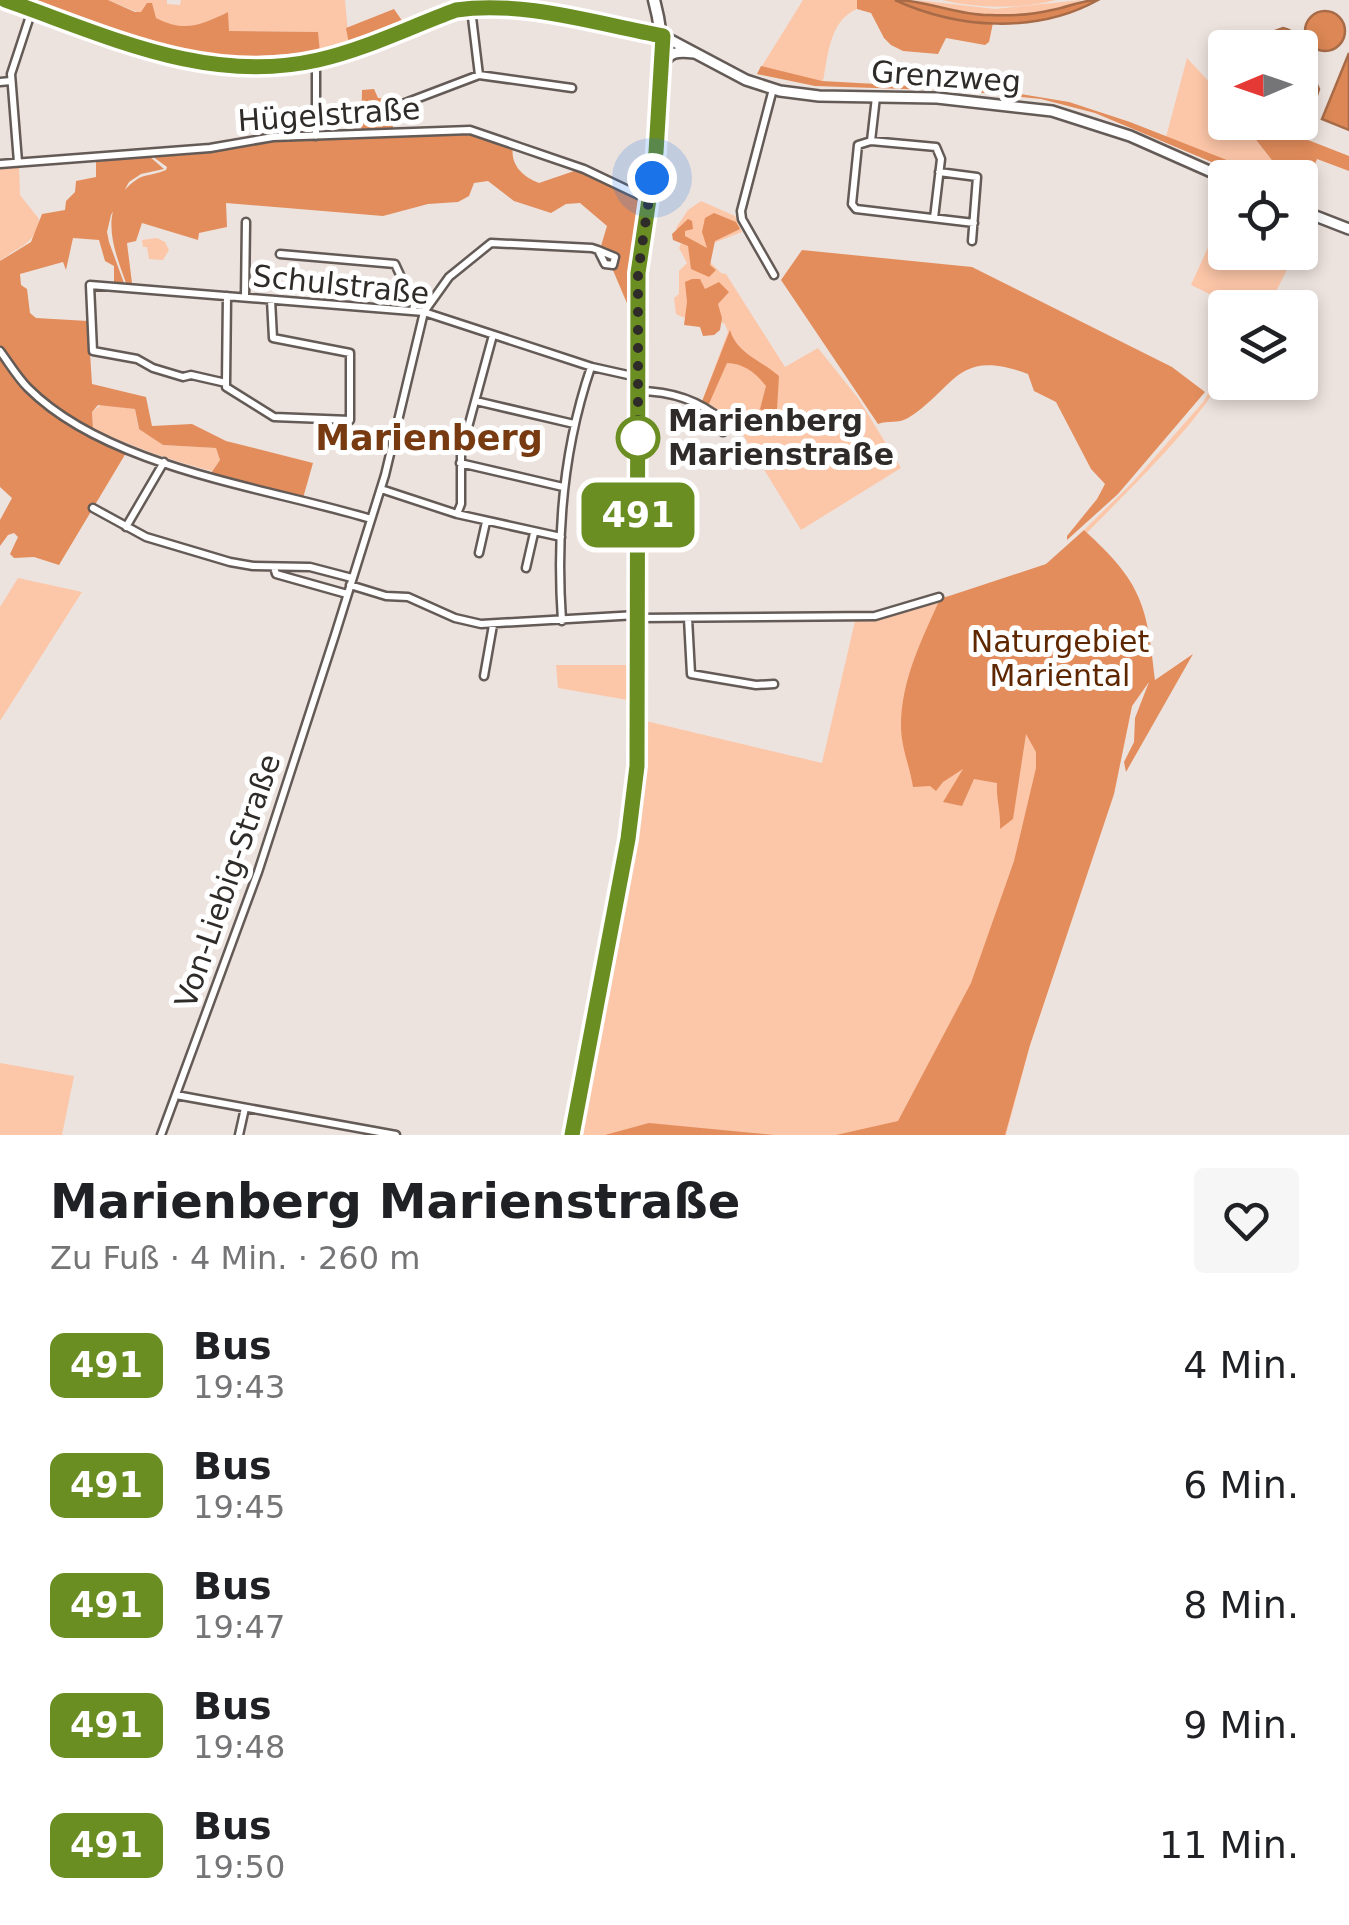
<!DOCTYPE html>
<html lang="de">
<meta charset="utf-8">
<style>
:root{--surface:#fff;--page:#f6f6f6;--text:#202124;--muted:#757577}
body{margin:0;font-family:"DejaVu Sans",sans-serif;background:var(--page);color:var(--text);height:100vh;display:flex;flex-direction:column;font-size:38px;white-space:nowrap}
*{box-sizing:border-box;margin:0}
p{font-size:32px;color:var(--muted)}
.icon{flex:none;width:55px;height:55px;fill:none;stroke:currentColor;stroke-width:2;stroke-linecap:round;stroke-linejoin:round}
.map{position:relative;height:1135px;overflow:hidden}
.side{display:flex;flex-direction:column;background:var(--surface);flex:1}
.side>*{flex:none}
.badge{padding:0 20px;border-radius:15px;font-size:35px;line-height:65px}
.needle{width:65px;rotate:268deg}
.tools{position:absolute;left:1208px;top:30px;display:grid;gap:20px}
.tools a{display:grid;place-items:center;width:110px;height:110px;border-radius:10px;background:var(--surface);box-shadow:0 5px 15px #0003;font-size:50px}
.you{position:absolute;width:50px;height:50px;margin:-25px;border:8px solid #fff;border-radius:50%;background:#1a73e8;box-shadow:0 0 0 15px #1a73e833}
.map>.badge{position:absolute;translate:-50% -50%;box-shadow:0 0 0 5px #fff}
.round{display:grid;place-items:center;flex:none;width:105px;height:105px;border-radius:10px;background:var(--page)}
.headline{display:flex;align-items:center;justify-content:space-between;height:170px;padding:0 50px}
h1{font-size:48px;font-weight:600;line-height:75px}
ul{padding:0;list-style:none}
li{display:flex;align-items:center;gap:30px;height:120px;padding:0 50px}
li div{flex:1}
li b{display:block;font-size:38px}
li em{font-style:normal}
li .badge{min-width:110px;font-weight:700;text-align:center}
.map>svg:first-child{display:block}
.green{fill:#fcc6a8}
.forest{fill:#e38d5c}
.water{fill:#dc8755;stroke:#a86b48;stroke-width:2.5}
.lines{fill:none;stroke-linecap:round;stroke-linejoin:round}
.minor-casing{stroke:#645b57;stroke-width:11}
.tertiary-casing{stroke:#645b57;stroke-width:14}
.secondary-casing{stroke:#645b57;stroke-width:15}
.minor{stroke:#fff;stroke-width:6}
.tertiary{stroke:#fff;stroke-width:9}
.secondary{stroke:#fff;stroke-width:10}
.line-casing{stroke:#fff;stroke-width:22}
.line{stroke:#6b8e23;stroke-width:15}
.walk{stroke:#2e2b29;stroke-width:10;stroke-dasharray:0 18}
.stop-dot{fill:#fff;stroke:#6b8e23;stroke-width:5}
.labels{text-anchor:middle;stroke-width:10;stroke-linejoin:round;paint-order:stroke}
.street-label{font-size:30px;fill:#2e2b29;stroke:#fff}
.stop-label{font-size:30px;font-weight:bold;fill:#2e2b29;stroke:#fff;text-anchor:start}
.park-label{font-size:30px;fill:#5e2700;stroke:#fff}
.quarter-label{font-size:35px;font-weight:bold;fill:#773a11;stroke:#fff}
</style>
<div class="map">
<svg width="1349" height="1135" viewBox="0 0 1349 1135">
<rect width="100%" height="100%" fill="#ede3de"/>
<!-- green -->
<path class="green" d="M 108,0 L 167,0 L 167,4 L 180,5 L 181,0 L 345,0 L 349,44 L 320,52 L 317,32 L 228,31 L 228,12 L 197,27 L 176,28 Z
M 803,0 L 857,0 L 857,9 C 828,21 828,59 822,86 L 757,74 Z
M 917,0 L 995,9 L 1082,0 C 1028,21 971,20 917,0 Z
M 942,0 L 1056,0 C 1019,9 979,9 942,0 Z
M 1187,58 L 1225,99 L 1225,122 L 1243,123 L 1285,177 L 1247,177 L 1165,141 Z
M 19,166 L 20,195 L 39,219 C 36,245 18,246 0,261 L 0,167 Z
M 701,201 L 735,216 L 742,232 L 711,244 L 708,260 L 721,273 L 726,274 L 785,367 L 818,348 L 858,398 L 901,468 L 801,530 L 735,422 L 701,404 L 728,332 L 725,324 C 709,317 692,323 676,314 L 674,298 L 679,294 L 679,271 L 687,263 L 679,248 L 682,241 L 676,228 L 688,210 Z
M 1214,234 L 1225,239 L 1225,252 L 1280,253 L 1293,258 L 1268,307 L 1236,307 L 1191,285 Z
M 157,238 L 165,242 L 169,250 L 163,260 L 149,259 L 147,247 L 143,247 L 142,240 Z
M 1225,363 C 1225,400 1116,502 1087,533 L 1084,530 L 1132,483 L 1204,401 Z
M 102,404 L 135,409 L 138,427 L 163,445 L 216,448 L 220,460 L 212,471 C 170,461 132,446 93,429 L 92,412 Z
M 18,578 L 82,592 L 0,721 L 0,607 Z
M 948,596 L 1149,681 L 1132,706 L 1114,794 L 1030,1045 L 1006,1135 L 580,1135 C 605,998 637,860 646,721 L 822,763 L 855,621 L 877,619 Z
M 556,665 L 634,665 L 634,701 L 558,688 Z
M 0,1063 L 74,1076 L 62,1135 L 0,1135 Z"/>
<!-- forest -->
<path class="forest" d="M 26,0 L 108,0 L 135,12 L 141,12 L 147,3 L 152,3 L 156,18 C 185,33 201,25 228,12 L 229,31 L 318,32 L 320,52 L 225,58 L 192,54 Z
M 857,0 L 895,0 L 945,18 L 993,23 L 989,42 L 985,45 L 946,38 L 938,54 L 903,51 L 891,45 L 884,38 L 871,13 L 857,9 Z
M 394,9 L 403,22 L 349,44 L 346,28 Z
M 761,66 L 822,81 L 1002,91 L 1069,102 L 1130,122 L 1270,177 L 1247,177 L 1095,113 L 1041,99 L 964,91 L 815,86 L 757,74 Z
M 374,89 L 378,98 L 391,99 L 393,128 L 361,130 L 362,90 Z
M 1243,123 L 1279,123 L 1285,131 L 1349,156 L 1349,171 L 1317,159 L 1303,196 L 1300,193 L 1300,178 L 1285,177 Z
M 465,133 L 513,147 C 510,165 523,177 539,183 L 577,170 L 640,201 L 633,308 L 629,308 L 612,268 L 617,262 L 615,253 L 604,250 L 601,246 L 607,226 L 580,203 L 566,204 L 551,213 L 514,201 L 488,181 L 474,183 L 469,196 L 458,202 L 428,204 L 383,216 L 226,203 L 227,227 L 199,233 L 198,240 L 142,223 L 136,241 L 127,243 L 132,283 L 126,283 C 113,247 97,208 136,180 C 144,174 156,175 166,170 L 167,167 L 152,156 L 219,151 L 242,143 L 287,139 Z
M 149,156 L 164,169 L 141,174 L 129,182 L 111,215 L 107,232 L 109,242 L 124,283 L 114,282 L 114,266 L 105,261 L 99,240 L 73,238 L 66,270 L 63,262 L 20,274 L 21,285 L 27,289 L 30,313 L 36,318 L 88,321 L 92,384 L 146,397 L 152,426 L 192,424 L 226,441 L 313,463 L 303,498 L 211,473 L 220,460 L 216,448 L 163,445 L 139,429 L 135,409 L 98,405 L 92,412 L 93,429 C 66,416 8,378 0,348 C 0,329 0,283 0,261 L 31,242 L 42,214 L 65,210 L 66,201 L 75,192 L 76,181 L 96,177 L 96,162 Z
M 714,213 L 736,222 L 740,229 L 715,241 L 710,265 L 716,270 L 709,277 L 691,269 L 688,246 L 673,240 L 672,234 L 688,219 L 692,221 L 693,229 L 685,231 L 685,236 L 707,248 L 702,232 L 705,218 Z
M 802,250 L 972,267 L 1172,367 L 1205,392 L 1118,494 L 1067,540 L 1067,536 L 1097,499 L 1105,484 L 1091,469 L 1056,402 L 1034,391 L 1028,374 C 956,347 956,388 908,418 C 898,424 888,420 878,424 L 781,280 Z
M 692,279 L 700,279 L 705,289 L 719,282 L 729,292 L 718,304 L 722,318 L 720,330 L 714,335 L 703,336 L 700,327 L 684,325 L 687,302 L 685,282 Z
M 730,330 C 737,354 761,360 779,376 L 777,409 L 766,412 L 760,409 L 766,386 C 756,373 743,363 727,363 L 708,406 L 701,404 Z
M 0,354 C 33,398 76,430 126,453 L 59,565 L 34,557 L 14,558 L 10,554 L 18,537 L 14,533 L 8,535 L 0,546 L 0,520 L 12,498 L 0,487 Z
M 1084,530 C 1142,583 1147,604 1155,680 L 1193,654 L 1126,772 L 1124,762 L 1134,742 L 1135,718 L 1149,682 L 1132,706 L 1114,794 L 1030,1045 L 1005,1135 L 836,1135 L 898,1121 L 971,983 L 1014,861 L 1036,768 L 1036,752 L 1026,734 L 1013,819 L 1000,829 C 1001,812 996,799 997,783 L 974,779 L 962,806 L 943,802 L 963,769 L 943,782 L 936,791 L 930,786 L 913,787 C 910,767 901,747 901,726 C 901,680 922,639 940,599 L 1046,564 Z
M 649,1123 L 774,1135 L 605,1135 Z"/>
<!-- water -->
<path class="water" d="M 895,0 C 927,0 956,15 989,15 C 1010,16 1032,15 1052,10 C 1069,7 1081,0 1098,0 C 1037,34 958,29 895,0 Z
M1305 31a20 20 0 1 1 40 0a20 20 0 1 1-40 0Z
M 1283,28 C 1296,31 1303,41 1300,55 L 1300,48 L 1261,47 L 1267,34 Z
M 1349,53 L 1349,130 L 1322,119 Z
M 1300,71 L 1313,76 L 1319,89 L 1314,104 L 1302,110 Z"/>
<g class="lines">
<!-- minor casing -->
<g class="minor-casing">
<path id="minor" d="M 471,9 L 479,75
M 316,60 L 316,136
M 0,82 L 11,81
M 773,89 L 741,211 L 742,219 L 774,275
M 400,105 L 479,75 L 572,88
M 871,141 L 876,97
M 18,162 L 11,74 L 32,10
M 0,164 L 210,148 L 273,137 L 470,130 L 584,169 L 647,199
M 939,172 L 977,177 L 972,241
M 934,218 L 941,159 L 936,147 L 871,141 L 858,145 L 852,204 L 856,209 L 974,223
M 280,254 L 395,264 L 414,305 L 413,311
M 245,297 L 246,222
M 271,300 L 273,338 L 350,353 L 350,420 L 274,417 L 226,387 L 226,383 L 191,375 L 183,377 L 153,368 L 137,359 L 93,351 L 90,285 L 424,312 L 592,367 L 637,377
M 0,351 C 9,363 17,377 28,388 C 108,468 265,487 371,519
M 226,383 L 227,296
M 638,391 C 669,391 699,400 723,421 L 723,432
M 476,401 L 574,424
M 460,463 L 563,487
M 381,489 L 457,514 L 561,537
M 93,508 L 146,537 L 230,562 L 253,566 L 310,567 L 352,578
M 457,514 L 461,504 L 461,453 L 493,335
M 126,527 L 164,462
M 479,553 L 486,522
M 274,567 L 276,574 L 347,594
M 526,568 L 534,533
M 350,585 L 386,596 L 408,597 L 455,618 L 481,624 L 637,615
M 639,618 L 875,616 L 939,597
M 688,618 L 691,674 L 756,685 L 774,684
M 562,621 C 556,534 563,449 591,367
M 484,676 L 493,625
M 176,1095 L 396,1135
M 161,1135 L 258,872 L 335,635 L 385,475 L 424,312 L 449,277 L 491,243 L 592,248 L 598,250 L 605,264 L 613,265 L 615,257 L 598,250
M 239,1135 L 245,1108"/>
</g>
<!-- tertiary casing -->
<g class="tertiary-casing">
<path id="tertiary" d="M 5,0 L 172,58 L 247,67 L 300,63 L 343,53 L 456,10 L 490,7 L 516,9 L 663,36 L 746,80 L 780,91 L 819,96 L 937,98 L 1052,111 L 1130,136 L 1225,178
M 663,67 C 667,51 679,51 694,53
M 1300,210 L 1349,229"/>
</g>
<!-- secondary casing -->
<g class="secondary-casing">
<path id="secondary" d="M 573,1135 L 628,839 L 637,766 C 643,601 631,436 638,271 C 642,181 679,90 654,0"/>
</g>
<!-- minor -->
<use href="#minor" class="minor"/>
<!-- tertiary -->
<use href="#tertiary" class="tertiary"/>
<!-- secondary -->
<use href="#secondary" class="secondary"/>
</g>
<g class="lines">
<!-- line casing -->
<g class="line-casing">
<path id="line" d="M 5,0 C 108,36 207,85 318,60 C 366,49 410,27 456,10 C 523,0 597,24 663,36 L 656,152 L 638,273 L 637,766 L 628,839 L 572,1135"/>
</g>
<!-- line -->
<use href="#line" class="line"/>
<!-- walk -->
<path class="walk" d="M 638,438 L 638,273 L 652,178"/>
</g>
<!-- markers -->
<circle class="stop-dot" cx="638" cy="438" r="20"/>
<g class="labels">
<!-- street labels -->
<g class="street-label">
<text transform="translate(946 77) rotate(4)" y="10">Grenzweg</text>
<text transform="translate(329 115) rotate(-4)" y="10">Hügelstraße</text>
<text transform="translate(341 285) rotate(6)" y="10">Schulstraße</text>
<text transform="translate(228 881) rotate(-71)" y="10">Von-Liebig-Straße</text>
</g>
<!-- stop labels -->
<g class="stop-label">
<text x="668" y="431">Marienberg<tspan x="668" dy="34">Marienstraße</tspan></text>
</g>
<!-- park labels -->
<g class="park-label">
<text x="1060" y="652">Naturgebiet<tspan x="1060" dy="34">Mariental</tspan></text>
</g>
<!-- quarter labels -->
<g class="quarter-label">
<text x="429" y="450">Marienberg</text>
</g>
</g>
</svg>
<div class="tools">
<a><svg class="needle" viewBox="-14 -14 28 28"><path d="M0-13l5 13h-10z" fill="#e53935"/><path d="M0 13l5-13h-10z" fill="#757577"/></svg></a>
<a><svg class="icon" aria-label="locate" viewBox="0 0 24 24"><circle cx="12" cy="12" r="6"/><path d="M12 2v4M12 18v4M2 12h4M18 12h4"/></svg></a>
<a><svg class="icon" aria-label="layers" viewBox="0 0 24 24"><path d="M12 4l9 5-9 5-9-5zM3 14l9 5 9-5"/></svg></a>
</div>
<div class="you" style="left:652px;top:178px"></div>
<b class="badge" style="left:638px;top:515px;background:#6b8e23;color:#fff">491</b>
</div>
<section class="side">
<div class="headline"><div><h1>Marienberg Marienstraße</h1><p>Zu Fuß · 4 Min. · 260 m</p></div><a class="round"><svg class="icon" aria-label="heart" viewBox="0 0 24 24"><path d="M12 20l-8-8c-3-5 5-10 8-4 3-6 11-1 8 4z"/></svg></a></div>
<ul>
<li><span class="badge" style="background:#6b8e23;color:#fff">491</span><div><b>Bus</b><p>19:43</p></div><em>4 Min.</em></li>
<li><span class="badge" style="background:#6b8e23;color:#fff">491</span><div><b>Bus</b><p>19:45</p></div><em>6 Min.</em></li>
<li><span class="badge" style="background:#6b8e23;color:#fff">491</span><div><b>Bus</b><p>19:47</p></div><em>8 Min.</em></li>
<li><span class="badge" style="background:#6b8e23;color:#fff">491</span><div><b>Bus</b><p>19:48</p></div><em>9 Min.</em></li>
<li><span class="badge" style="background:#6b8e23;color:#fff">491</span><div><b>Bus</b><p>19:50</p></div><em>11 Min.</em></li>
</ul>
</section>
